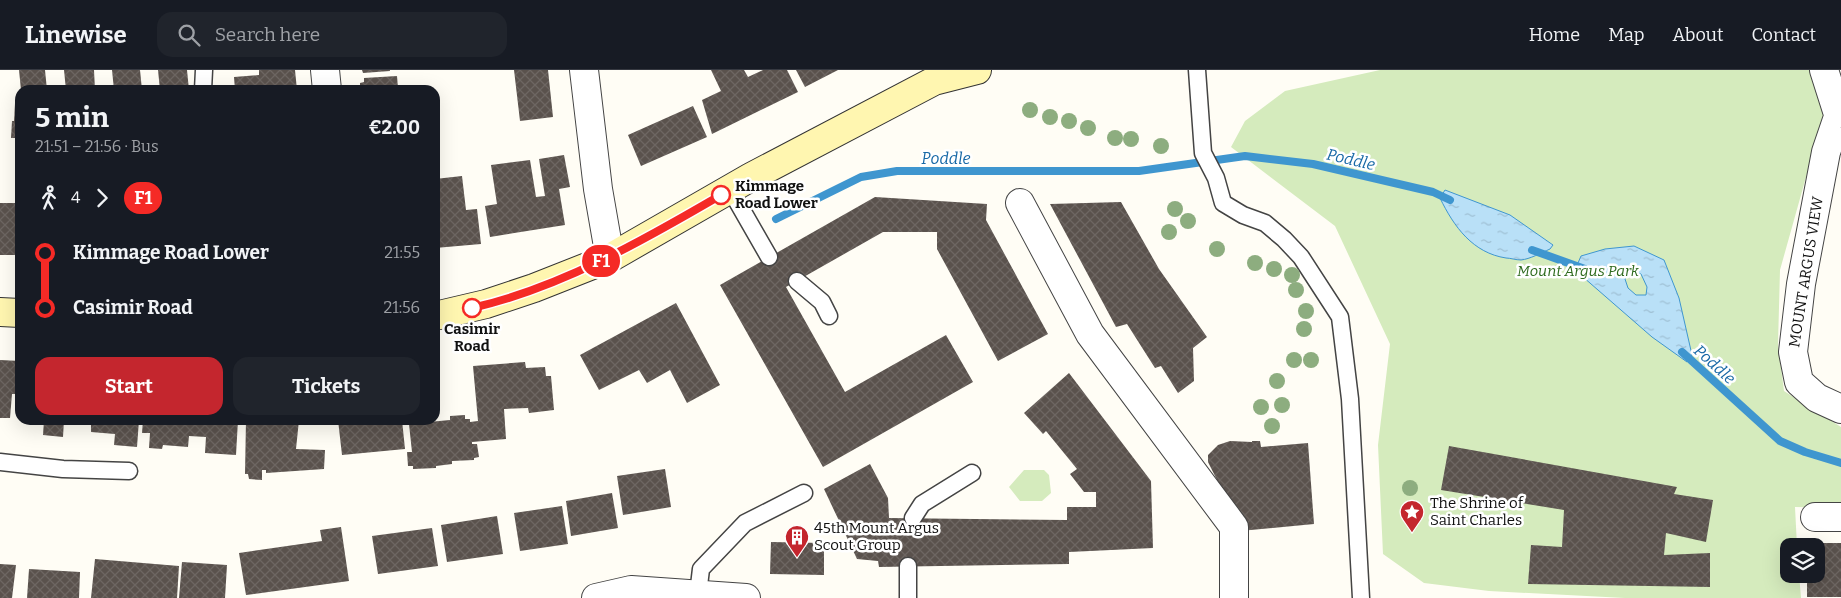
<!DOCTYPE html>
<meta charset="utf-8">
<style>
:root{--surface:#171b24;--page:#20242c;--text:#f1f3f6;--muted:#9ea1a6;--line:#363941;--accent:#c4262e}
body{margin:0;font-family:Bitter,serif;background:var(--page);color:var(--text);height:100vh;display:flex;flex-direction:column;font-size:19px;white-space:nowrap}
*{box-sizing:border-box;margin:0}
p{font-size:16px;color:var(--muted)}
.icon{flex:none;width:28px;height:28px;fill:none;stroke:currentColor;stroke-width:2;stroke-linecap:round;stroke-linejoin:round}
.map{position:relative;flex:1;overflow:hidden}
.side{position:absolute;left:15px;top:15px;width:425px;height:340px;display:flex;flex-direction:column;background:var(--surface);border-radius:15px;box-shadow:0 5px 20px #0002}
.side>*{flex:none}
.badge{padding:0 10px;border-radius:16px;font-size:18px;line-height:32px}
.controls{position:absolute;left:1780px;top:468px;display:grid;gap:10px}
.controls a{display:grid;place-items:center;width:45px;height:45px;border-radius:10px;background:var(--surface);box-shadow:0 5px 20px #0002;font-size:25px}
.map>.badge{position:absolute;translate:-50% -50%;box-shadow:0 0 0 2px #fff}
.legs{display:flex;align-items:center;gap:8px;height:55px;padding:0 20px;font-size:16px}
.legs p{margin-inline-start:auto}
.headline{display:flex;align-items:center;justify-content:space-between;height:85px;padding:0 20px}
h1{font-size:28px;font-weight:700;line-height:38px}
.button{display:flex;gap:10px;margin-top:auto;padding:10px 20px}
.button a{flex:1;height:58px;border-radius:15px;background:var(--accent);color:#fff;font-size:20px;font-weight:700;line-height:58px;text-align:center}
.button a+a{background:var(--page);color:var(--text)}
ul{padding:0 20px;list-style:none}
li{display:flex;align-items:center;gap:18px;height:55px;font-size:19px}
li i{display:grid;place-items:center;width:8px;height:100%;margin:0 6px;background:currentColor}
li i::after{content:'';width:12px;height:12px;margin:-6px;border:4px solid;border-radius:50%;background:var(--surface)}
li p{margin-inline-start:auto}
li:first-child i{background:linear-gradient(#0000 50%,currentColor 0)}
li:last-child i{background:linear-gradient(currentColor 50%,#0000 0)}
header{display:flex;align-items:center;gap:30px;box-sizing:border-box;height:70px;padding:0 25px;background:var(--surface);border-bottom:1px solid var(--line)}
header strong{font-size:24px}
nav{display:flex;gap:28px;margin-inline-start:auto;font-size:18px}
.search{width:350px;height:45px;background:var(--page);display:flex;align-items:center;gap:12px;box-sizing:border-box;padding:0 18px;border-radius:15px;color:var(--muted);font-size:19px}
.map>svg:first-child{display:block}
.grass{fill:#d5ebbd}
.water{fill:url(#water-ripples);stroke:#3f96cf;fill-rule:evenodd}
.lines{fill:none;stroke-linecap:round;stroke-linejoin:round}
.stream{stroke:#3f96cf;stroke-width:8}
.building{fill:url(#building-cross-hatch)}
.lane-casing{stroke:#444;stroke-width:19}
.street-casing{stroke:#444;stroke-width:30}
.secondary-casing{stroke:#333;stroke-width:30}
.lane{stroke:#fff;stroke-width:16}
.street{stroke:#fff;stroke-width:28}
.secondary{stroke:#fff6b0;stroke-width:28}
.tree{fill:#8dad7f}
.line-1-casing{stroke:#fff;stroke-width:11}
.line-1{stroke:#f52a26;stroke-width:8}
.stop-1-dot{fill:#fff;stroke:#f52a26;stroke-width:2.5}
.labels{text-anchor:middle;stroke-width:5;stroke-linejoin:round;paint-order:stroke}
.stop-label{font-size:15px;font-weight:bold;fill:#111;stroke:#fff;text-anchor:start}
.park-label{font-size:15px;font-style:italic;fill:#2f6b1f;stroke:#fff}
.street-label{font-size:15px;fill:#111;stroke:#fff}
.poi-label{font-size:15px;fill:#111;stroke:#fff;text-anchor:start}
.water-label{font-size:16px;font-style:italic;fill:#1768a6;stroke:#fff}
</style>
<header>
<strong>Linewise</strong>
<div class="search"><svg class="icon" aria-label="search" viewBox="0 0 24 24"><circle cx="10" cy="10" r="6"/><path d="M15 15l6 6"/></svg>Search here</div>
<nav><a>Home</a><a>Map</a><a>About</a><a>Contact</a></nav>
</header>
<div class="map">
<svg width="1841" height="528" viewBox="0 0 1841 528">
<defs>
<pattern id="water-ripples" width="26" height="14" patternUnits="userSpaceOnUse" patternTransform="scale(1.25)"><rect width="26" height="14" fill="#b9e0f7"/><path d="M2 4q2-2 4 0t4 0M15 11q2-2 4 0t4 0" fill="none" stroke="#9ebfd3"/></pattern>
<pattern id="building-cross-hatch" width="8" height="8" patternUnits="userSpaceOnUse" patternTransform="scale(1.25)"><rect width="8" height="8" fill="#5a524d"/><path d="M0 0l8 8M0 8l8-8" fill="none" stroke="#6d6662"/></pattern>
</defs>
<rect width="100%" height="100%" fill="#fffdf5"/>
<!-- grass -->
<path class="grass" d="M 1380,0 L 1822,0 L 1827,32 L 1780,200 L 1778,274 L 1784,321 L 1841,357 L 1841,438 L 1795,437 L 1797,476 L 1789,476 L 1789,504 L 1799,504 L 1801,528 L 1625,528 L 1489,521 L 1424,513 L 1383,484 L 1378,375 L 1390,274 L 1335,156 L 1231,77 L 1245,51 L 1285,21 Z
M 1024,400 L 1044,400 L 1049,405 L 1051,423 L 1042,431 L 1020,431 L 1009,417 Z"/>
<!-- water -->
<path class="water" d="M 1445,120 L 1510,145 L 1553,175 L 1550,179 C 1541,183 1530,189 1521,190 C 1516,190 1510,188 1506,188 C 1473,183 1454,157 1440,128 Z
M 1634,176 L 1664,190 L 1679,228 L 1692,285 L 1687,292 L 1652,267 L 1575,200 L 1581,186 L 1605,179 ZM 1631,201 L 1641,204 L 1647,217 L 1646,225 L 1636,225 L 1628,218 L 1625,209 Z"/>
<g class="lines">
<!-- stream -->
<path class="stream" d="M 776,149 L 861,107 L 897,101 L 1139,101 L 1245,86 L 1313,94 L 1433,122 L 1450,130
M 1532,180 L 1585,199
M 1682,282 L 1780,371 L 1805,382 L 1841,393"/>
</g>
<!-- building -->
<path class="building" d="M 19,0 L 45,0 L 47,20 L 21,20 Z
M 64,0 L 94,0 L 95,20 L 66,20 Z
M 112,0 L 140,0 L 142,20 L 114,20 Z
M 158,0 L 187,0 L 189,20 L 160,20 Z
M 259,0 L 295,0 L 297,20 L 235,20 L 234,7 L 259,5 Z
M 362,0 L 390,0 L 390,1 L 363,3 Z
M 514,0 L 548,0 L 553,47 L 520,51 Z
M 711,0 L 744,0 L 748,7 L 763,0 L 787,0 L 798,22 L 712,64 L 702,30 L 721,21 Z
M 796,0 L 838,0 L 805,17 Z
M 397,6 L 398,18 L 430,16 L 430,20 L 360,20 L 360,13 L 364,12 L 364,8 Z
M 15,33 L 20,33 L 20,68 L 11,68 L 12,51 L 14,51 Z
M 693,36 L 707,67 L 641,96 L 628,65 Z
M 564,85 L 570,117 L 559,119 L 565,155 L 490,167 L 485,136 L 497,134 L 491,95 L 530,90 L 536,127 L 545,126 L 539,89 Z
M 462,106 L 466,140 L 477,139 L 481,174 L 435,178 L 435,142 L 438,142 L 435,109 Z
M 875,127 L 987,134 L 986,150 L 1048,264 L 998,291 L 937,179 L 937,162 L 883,162 L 786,217 L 845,322 L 946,265 L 973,312 L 823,397 L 720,215 Z
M 1121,132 L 1159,199 L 1207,267 L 1193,278 L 1194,311 L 1178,323 L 1161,296 L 1155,298 L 1127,254 L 1116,257 L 1050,134 Z
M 0,133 L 20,133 L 18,185 L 0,185 Z
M 676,233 L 720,315 L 687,333 L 670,300 L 647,313 L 639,300 L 599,320 L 580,285 Z
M 0,290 L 20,291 L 20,324 L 12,324 L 10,348 L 0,348 Z
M 525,292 L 526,298 L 545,297 L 546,306 L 551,306 L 554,340 L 529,343 L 528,338 L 504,339 L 506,369 L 472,372 L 472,374 L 477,374 L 479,387 L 474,388 L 474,390 L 452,391 L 452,394 L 436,396 L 436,398 L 413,399 L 413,396 L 408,396 L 407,382 L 412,382 L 409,354 L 413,354 L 412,350 L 429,350 L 429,352 L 450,350 L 450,346 L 465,345 L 465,349 L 470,349 L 470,352 L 478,351 L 473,296 Z
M 1069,303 L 1151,411 L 1153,478 L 1069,482 L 1069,494 L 879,497 L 878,491 L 857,489 L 824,419 L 870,394 L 888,428 L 889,448 L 1067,450 L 1067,437 L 1096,437 L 1096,422 L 1084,422 L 1070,404 L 1077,399 L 1046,361 L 1043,364 L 1024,343 Z
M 44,350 L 64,350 L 63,367 L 43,365 Z
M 75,350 L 139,350 L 137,377 L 114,375 L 115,364 L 91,362 L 91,354 L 75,353 Z
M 143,350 L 238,350 L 236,385 L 205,383 L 206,367 L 189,366 L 188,377 L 163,375 L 162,379 L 149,378 L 150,363 L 142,363 Z
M 246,350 L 299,350 L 296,379 L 325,380 L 324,399 L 266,403 L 266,400 L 262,400 L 262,410 L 249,409 L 248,404 L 245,404 Z
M 338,350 L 402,350 L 405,379 L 342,385 Z
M 1230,371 L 1252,372 L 1252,371 L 1260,371 L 1261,377 L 1308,373 L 1314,454 L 1240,461 L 1239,443 L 1219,414 L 1208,392 L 1208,385 L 1218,375 Z
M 1449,376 L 1677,417 L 1674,424 L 1713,430 L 1706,472 L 1666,463 L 1664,485 L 1710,483 L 1710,517 L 1528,514 L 1531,475 L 1562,477 L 1564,440 L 1441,420 Z
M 665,399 L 671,437 L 623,445 L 617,406 Z
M 612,423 L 618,458 L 571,466 L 566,431 Z
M 562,436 L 568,474 L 520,481 L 514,443 Z
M 497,446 L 503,484 L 447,492 L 441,455 Z
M 341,457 L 349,511 L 246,525 L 239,483 L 322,471 L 320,460 Z
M 432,458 L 438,496 L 378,504 L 372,466 Z
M 771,472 L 824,473 L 824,505 L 770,504 Z
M 1807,473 L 1841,473 L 1841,527 L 1807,527 L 1807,504 L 1816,504 L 1816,476 L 1807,476 Z
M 95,489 L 179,496 L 177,528 L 91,528 Z
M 182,492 L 227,495 L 225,528 L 179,528 Z
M 0,494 L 16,495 L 12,528 L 0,528 Z
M 29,499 L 80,502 L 79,528 L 27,528 Z"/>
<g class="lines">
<!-- lane casing -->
<g class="lane-casing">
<path id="lane" d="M 1197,0 L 1203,83 L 1216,108 L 1223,133 L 1243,145 L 1265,153 L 1284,169 L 1301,187 L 1340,247 L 1350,329 L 1361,528
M 203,20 L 204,0
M 730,119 L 769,187
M 797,211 L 822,232 L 829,246
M 0,392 L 63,399 L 129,401
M 913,448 L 922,434 L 972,403
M 908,496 L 908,528
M 698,524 L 701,499 L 745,453 L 804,423"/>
</g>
<!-- street casing -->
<g class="street-casing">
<path id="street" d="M 325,0 L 327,20
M 584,0 L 598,119 L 610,188
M 1824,0 L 1838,44
M 1841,38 L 1826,82 L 1801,214 L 1793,282 L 1799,312 L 1817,328 L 1841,339
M 1020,133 L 1090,264 L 1234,457 L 1234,528
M 1815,447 L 1841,447
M 596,528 L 631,520 L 746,528"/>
</g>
<!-- secondary casing -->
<g class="secondary-casing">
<path id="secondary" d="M 0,242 L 20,243
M 435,246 L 486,234 L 534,218 L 610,188 L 751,107 L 934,11 L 977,0"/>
</g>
<!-- lane -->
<use href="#lane" class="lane"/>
<!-- street -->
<use href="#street" class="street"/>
<!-- secondary -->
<use href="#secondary" class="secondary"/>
</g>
<!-- trees -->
<g class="tree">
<circle cx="1030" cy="40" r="8"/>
<circle cx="1050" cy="47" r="8"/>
<circle cx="1069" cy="51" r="8"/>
<circle cx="1088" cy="58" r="8"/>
<circle cx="1115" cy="68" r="8"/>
<circle cx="1131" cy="69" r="8"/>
<circle cx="1161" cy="76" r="8"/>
<circle cx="1175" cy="139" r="8"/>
<circle cx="1188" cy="151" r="8"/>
<circle cx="1169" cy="162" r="8"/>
<circle cx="1217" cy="179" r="8"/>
<circle cx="1255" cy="193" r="8"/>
<circle cx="1274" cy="199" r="8"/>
<circle cx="1292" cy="205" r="8"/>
<circle cx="1296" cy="220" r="8"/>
<circle cx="1306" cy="241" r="8"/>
<circle cx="1304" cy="259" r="8"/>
<circle cx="1294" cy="290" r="8"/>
<circle cx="1311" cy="290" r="8"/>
<circle cx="1277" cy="311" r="8"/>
<circle cx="1282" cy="335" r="8"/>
<circle cx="1261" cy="337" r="8"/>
<circle cx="1272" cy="356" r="8"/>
<circle cx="1410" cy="418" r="8"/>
</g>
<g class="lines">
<!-- line-1 casing -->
<g class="line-1-casing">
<path id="line-1" d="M 472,238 C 560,218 644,170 721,125"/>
</g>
<!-- line-1 -->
<use href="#line-1" class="line-1"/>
</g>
<!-- icons -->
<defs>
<g id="sight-pin" transform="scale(1.25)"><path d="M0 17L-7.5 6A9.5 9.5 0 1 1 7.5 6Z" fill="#c4262e" stroke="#fff"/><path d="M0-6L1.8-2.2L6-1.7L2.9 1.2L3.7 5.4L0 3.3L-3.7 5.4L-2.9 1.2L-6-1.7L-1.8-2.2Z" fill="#fff"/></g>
<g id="building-pin" transform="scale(1.25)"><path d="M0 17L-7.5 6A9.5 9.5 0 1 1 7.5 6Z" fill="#c4262e" stroke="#fff"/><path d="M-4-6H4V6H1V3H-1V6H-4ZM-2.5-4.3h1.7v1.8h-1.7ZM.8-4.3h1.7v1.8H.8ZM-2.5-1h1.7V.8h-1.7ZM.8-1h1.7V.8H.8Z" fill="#fff"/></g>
</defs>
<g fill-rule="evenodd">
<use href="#sight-pin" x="1412" y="442"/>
<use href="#building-pin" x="797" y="467"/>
</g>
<!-- markers -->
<g class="stop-1-dot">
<circle cx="721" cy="125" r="9"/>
<circle cx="472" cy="238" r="9"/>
</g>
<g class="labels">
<!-- stop labels -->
<g class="stop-label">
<text x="735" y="121">Kimmage<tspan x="735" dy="17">Road Lower</tspan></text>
<text x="472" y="264" text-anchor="middle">Casimir<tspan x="472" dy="17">Road</tspan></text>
</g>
<!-- park labels -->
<g class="park-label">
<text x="1578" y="206">Mount Argus Park</text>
</g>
<!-- street labels -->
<g class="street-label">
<text transform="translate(1806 202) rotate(-81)" y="5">MOUNT ARGUS VIEW</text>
</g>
<!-- poi labels -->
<g class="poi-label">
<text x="1430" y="438">The Shrine of<tspan x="1430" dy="17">Saint Charles</tspan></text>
<text x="814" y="463">45th Mount Argus<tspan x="814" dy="17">Scout Group</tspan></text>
</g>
<!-- water labels -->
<g class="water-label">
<text x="946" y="94">Poddle</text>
<text transform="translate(1351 89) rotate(13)" y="6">Poddle</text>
<text transform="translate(1715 294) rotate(42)" y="6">Poddle</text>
</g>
</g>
</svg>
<div class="controls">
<a><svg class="icon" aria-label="layers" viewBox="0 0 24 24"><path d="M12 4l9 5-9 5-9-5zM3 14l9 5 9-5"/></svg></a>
</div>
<b class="badge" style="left:601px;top:191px;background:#f52a26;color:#fff">F1</b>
<section class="side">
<div class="headline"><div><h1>5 min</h1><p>21:51 – 21:56 · Bus</p></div><b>€2.00</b></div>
<div class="legs"><svg class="icon" aria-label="walk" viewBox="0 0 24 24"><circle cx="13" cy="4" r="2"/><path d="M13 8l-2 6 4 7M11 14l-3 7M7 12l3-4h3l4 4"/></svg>4<svg class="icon" aria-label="forward" viewBox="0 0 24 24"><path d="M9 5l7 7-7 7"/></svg><b class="badge" style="background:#f52a26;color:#fff">F1</b></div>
<ul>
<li><i style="color:#f52a26"></i><b>Kimmage Road Lower</b><p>21:55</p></li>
<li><i style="color:#f52a26"></i><b>Casimir Road</b><p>21:56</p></li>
</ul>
<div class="button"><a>Start</a><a>Tickets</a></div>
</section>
</div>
